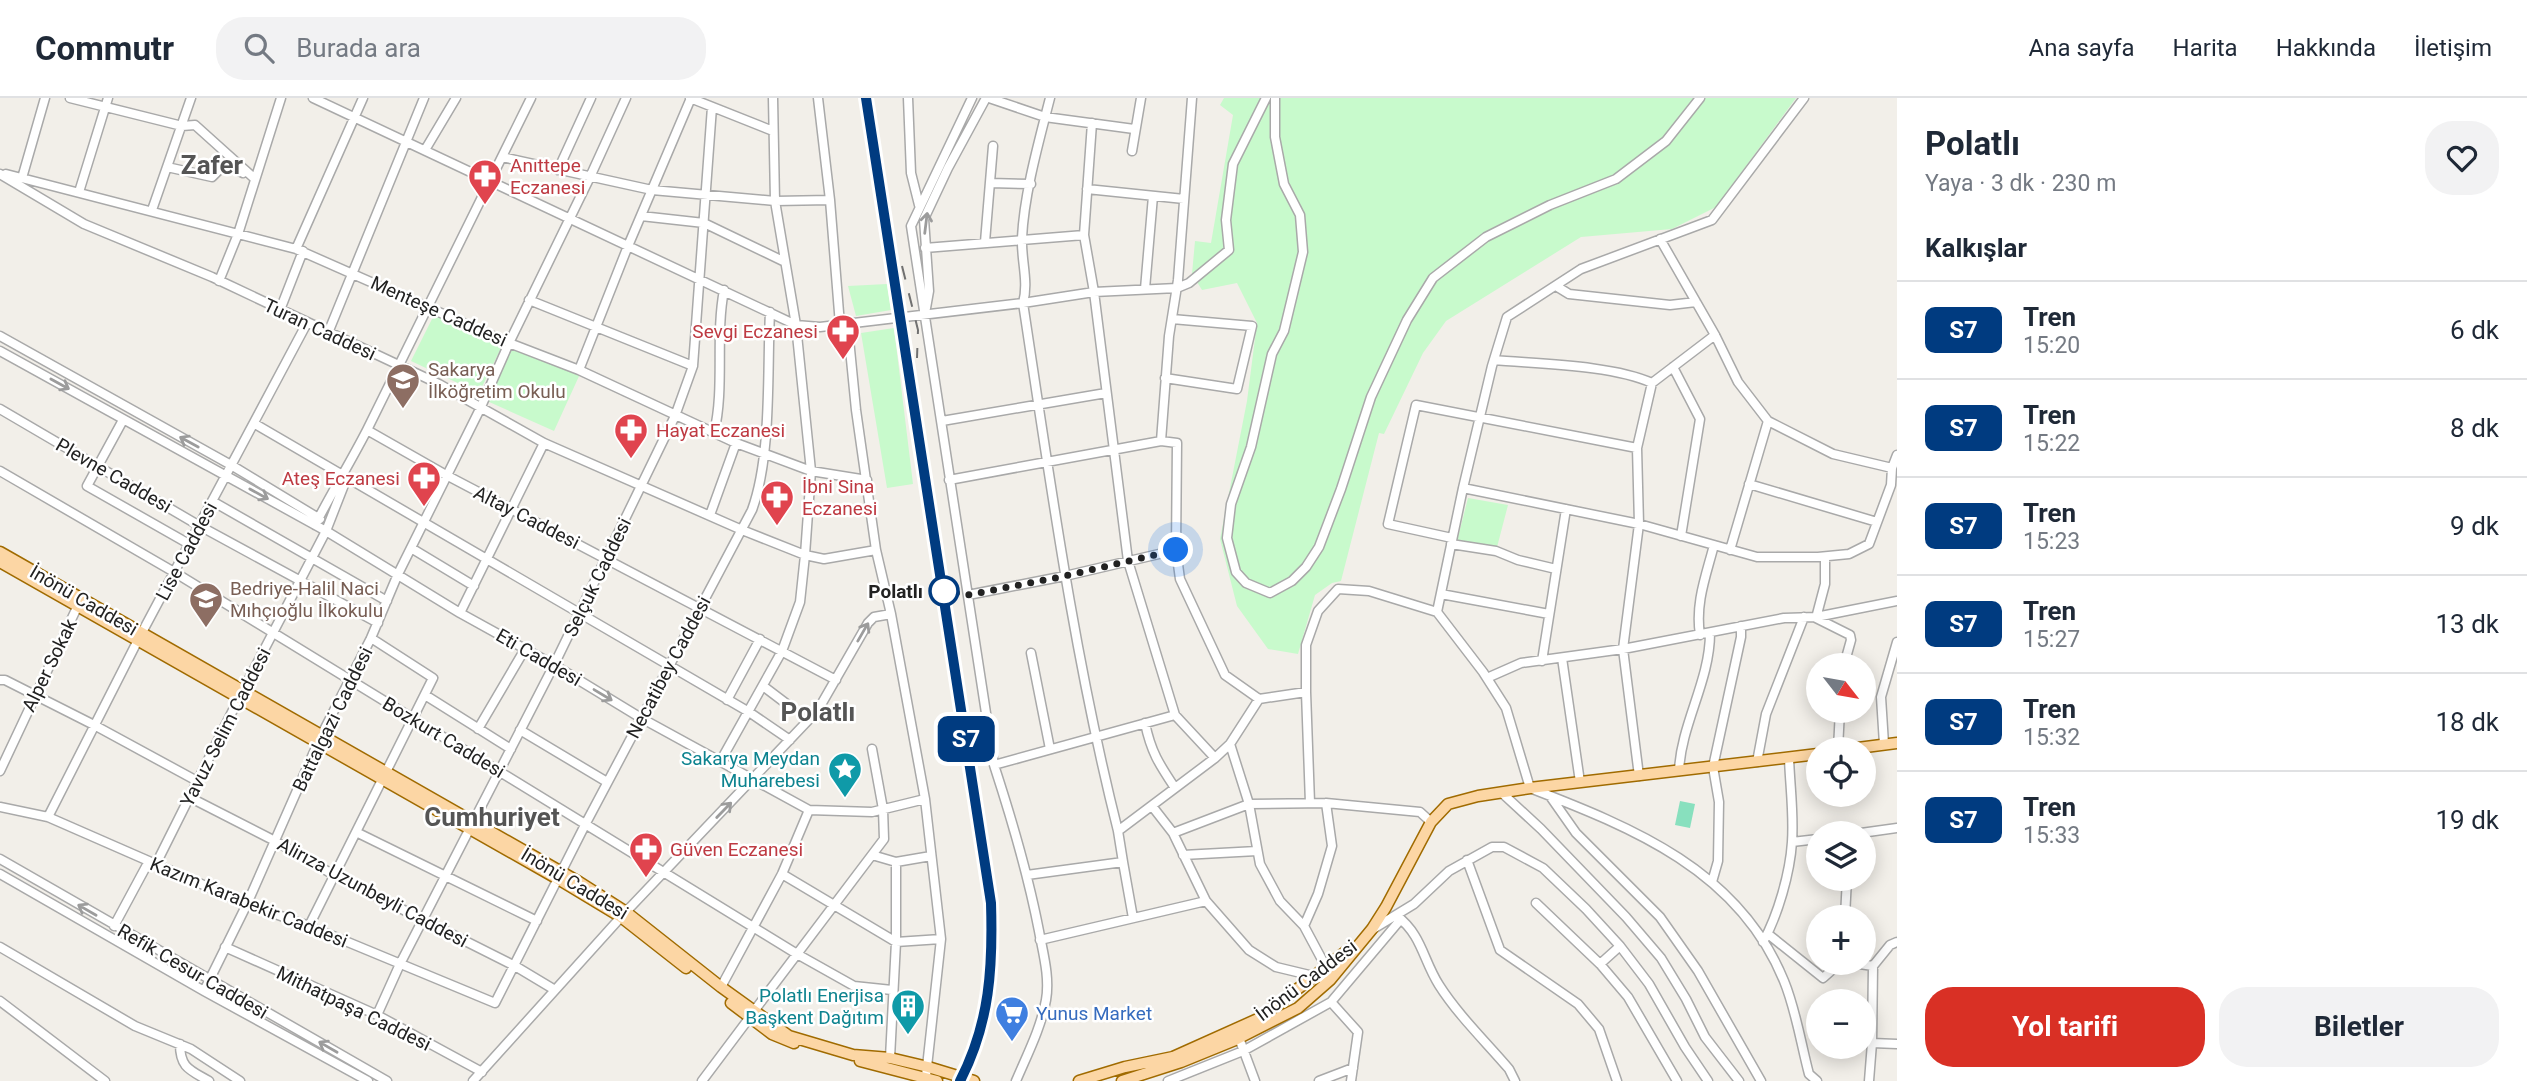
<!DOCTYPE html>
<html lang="tr">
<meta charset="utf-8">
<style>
:root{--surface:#fff;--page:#f2f2f3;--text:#1f2937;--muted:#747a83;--line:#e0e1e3;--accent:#d93025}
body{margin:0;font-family:Roboto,sans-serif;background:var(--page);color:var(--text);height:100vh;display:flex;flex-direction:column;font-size:26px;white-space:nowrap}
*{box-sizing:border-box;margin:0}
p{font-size:23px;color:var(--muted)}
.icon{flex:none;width:38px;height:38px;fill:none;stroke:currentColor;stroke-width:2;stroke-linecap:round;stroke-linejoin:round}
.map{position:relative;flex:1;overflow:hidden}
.drawer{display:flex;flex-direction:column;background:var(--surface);width:630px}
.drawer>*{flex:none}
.badge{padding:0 14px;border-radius:10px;font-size:24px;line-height:46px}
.needle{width:46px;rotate:121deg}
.controls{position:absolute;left:1806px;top:555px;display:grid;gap:14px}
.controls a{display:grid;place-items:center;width:70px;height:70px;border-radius:50%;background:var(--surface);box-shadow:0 4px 18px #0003;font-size:35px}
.you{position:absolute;width:35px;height:35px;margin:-18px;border:5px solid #fff;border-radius:50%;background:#1a73e8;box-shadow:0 0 0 10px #1a73e833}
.map>.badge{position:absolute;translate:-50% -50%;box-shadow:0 0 0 4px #fff}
h2{padding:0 28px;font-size:26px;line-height:63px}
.round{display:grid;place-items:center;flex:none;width:74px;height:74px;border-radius:28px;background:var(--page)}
.headline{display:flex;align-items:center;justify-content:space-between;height:119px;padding:0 28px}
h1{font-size:33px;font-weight:700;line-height:52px}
.action{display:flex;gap:14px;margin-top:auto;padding:14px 28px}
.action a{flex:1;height:80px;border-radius:28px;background:var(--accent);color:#fff;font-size:28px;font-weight:700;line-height:80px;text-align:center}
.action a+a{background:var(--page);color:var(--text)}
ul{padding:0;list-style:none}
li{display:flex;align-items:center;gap:21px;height:98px;padding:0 28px;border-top:2px solid var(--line)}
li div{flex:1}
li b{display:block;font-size:26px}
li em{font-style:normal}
li .badge{min-width:77px;font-weight:700;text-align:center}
header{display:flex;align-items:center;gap:42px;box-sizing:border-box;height:98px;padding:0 35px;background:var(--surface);border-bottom:2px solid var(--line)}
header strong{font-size:33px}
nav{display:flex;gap:38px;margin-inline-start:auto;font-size:24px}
.search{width:490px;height:63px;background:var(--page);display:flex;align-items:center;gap:18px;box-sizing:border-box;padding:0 24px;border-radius:28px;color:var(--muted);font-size:26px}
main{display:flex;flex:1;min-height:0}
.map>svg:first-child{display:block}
.park{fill:#c8facc}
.pitch{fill:#88e0be}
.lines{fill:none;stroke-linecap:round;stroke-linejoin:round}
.minor-casing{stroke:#a9a9a9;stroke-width:11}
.major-casing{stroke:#a06b00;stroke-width:13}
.minor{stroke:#fff;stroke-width:8}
.major{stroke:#fcd6a4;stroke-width:10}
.rail{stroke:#707070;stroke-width:2;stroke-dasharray:14 14;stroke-linecap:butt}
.oneway{stroke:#9c9c9c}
.line-casing{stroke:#fff;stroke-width:16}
.line{stroke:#003b80;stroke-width:10}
.walk{stroke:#222;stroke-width:7;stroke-dasharray:0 12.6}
.stop-dot{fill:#fff;stroke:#003b80;stroke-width:3.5}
.labels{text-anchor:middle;stroke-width:5;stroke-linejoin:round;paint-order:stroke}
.health-label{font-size:19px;fill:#be3a42;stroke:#fff;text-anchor:start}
.street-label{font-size:19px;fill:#222;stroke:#fff}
.education-label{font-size:19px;fill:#785e54;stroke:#fff;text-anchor:start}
.stop-label{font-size:19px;font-weight:bold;fill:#222;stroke:#fff;text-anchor:end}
.culture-label{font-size:19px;fill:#0d838f;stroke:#fff;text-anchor:end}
.shop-label{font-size:19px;fill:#366cbe;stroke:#fff;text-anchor:start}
.district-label{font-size:26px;font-weight:bold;fill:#555;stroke:#fff}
</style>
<header>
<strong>Commutr</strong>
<div class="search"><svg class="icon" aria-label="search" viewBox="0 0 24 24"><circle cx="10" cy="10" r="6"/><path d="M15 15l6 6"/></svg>Burada ara</div>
<nav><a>Ana sayfa</a><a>Harita</a><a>Hakkında</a><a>İletişim</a></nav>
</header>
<main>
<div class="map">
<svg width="1897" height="983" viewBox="0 0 1897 983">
<rect width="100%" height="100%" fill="#f2efe9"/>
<!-- park -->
<path class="park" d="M 1224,0 L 1796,0 L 1716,109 L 1672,131 L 1581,139 L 1446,223 L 1423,255 L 1384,336 L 1379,335 L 1341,483 L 1332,485 L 1315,497 L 1298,556 L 1268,551 L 1237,508 L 1220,441 L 1247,303 L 1257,225 L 1237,185 L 1202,192 L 1192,176 L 1195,143 L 1211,145 L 1233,17 L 1220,7 Z
M 887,186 L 891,212 L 856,218 L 848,188 Z
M 435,215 L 503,246 L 479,295 L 411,263 Z
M 894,230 L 913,386 L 887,390 L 861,235 Z
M 512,247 L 580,276 L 554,333 L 487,303 Z
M 1468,400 L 1508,407 L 1496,453 L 1456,447 Z"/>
<!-- pitch -->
<path class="pitch" d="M 1680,703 L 1695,706 L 1690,730 L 1675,727 Z"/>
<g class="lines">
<!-- minor casing -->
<g class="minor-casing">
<path id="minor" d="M 70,0 L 182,28 L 195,27 L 255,81
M 313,0 L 796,227 L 820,229 L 1023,205 C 1029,184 1021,162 1022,140 C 1024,96 1039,43 1050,0
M 690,0 L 773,33
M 818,0 L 830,102 L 840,227 L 849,241 L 856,312 L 876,452 L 891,516 L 925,701 L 941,841 L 926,978
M 908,0 L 911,75 L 919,107
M 972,0 L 911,128 L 994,667 C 1012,722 1028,776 1039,833 C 1043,855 1050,879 1046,902 C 1041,930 1027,957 1016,983
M 989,0 L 1045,19 L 1134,31
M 1192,0 L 1178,182 L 1169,238 L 1161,343 L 1177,345 L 1176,452 L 1180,481 L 1225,577 L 1259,601
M 1275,0 L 1275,39 L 1284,86 L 1300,117 L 1303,154 L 1284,233 L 1272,256 L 1251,349 L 1231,406 L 1227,440 L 1236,474 L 1246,485 L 1270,495 L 1292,483 L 1306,469 L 1319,449 L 1341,391 L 1371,299 L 1407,222 L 1433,180 L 1486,139 L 1550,107 L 1616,81 L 1666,43 L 1700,0
M 1092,25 L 1084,137 L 1094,194 L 1128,463 L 1175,617 L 1215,660
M 425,52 L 456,0
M 1132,53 L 1141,0
M 502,59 L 652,92 L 775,103 L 830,102
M 167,69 L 212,79 L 225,66 L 243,75
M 558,72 L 591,0
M 0,76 L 84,126 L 212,179 L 439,286 L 544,345 L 742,432 L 805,457 L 824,461 L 876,452
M 6,76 L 296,151 L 509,245 L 579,272 L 736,345 L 811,373 L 867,382
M 22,80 L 45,0
M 990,85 L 1031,86
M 1087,91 L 1184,101
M 79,94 L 108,0
M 152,112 L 191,0
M 641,118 L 704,125 L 785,164
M 985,144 L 993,48
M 925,150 L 1084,137
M 296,151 L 363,0
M 219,183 L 238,136 L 281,0
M 1556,188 L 1569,196 L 1670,207 L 1696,204
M 1145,191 L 1153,98
M 529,202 L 693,268
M 926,210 L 929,193 L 924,121 L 948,70 L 986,0
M 280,212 L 303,153
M 328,235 L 424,0
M 0,238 L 231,367 L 320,421
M 0,253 L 326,433 L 460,515 L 554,567 L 641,620 L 809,712 L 872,714 L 925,701
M 1494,262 C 1538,266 1613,267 1652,285
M 1673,269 L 1700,321 L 1681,438
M 579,272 L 628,148 L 691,0
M 1165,280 L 1237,291 L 1252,228 L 1172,221
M 0,311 L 198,427 L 378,525
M 123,322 L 87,388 L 189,446
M 942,323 L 1106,295
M 255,326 L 749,614 L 790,642
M 367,332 L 446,377 L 836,582
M 714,335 C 725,289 715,239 724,192
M 1892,370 L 1897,357
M 0,373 L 174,474 L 797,856 L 854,888 L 892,892
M 949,382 L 1161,343
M 1749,386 L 1877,424
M 1463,390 L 1639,426 L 1757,459 L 1818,459 L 1849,456 L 1869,446 L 1891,387 L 1892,370 L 1833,356 L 1768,323 L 1738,284 L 1715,237 L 1660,141
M 212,403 L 387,503
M 710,417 L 736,345
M 315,427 C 332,394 350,365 367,332 L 531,0
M 1452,440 L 1388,426 L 1416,307 L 1637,350
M 1451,446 L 1496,453 L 1518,462 L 1556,471
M 411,450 L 474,488
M 1730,452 L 1768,323
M 1825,459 L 1825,486 L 1816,520 L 1850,537 L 1851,542 L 1844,567
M 1441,496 L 1549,516
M 968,497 L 1065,478 L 1176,452
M 1437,514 L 1463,390 L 1492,268 L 1507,219 L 1581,171 L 1712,122 L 1804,0
M 460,515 L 544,345
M 1700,537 C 1695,505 1706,478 1714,447
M 1031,555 L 1050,651
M 1562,560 L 1580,684
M 1542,563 L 1566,411
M 1487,580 L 1521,565 L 1623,551 L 1784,520 L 1816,519 L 1897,503
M 0,582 L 5,582 L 94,627 L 197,683
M 763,588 L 792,610
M 1306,594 L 1310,705
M 425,597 L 511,651
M 727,602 L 760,541
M 1145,625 C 1151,654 1159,666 1175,690
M 478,631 L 525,551
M 520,632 L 607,684
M 1884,646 L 1881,599 L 1897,544
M 1838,651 L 1840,612
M 720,664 L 782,553 L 800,504 L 805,457 L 811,373 L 796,227 L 775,103 L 773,0
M 1757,664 L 1766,616 L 1804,519
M 994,667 L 1175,617
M 0,673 L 80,503
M 1679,673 C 1681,626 1710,583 1710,535
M 1639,678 L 1623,551 L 1639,426 L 1637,350 L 1652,285 L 1715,237
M 1502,695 L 1541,731 L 1626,819 L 1661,860 L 1686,901 L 1705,939 L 1739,983
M 1550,698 L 1576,735 L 1660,819 L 1698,873 L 1761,983
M 189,699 L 275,743 L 334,777 L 515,868 L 555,892
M 1152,708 L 1173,735 L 1206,803 L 1249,852 L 1276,869 L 1330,882 L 1327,871 L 1304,828 L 1280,803 L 1260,766 L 1249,706 L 1230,646
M 0,709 L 48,719 L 247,806 L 309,828 L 495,905 L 586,725 L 752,412 C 772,357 767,273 770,214
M 48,719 L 138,542 L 307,225
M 1118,733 C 1074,559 1050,382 1023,205 L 1094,194 L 1177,190 L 1189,185 L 1229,152 L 1226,122 L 1233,66 L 1266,0
M 356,734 L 537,823
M 1173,735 L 1249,706 L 1326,705 L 1420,714 L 1431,724
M 1861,735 L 1897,730
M 1792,744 L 1818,741
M 872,757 L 896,764 L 931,758
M 1183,757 L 1257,753
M 0,761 L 387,983
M 1467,762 L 1500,852 L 1578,906 L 1599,931 L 1617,983
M 1123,764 L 1133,820
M 156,766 L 239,600 L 326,433 L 344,387 L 344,377
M 0,776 L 204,893 L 368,983
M 782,776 L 896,844 L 941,841
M 1027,777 L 1123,764 L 1118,733 L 1215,660 L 1230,646 L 1259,601 L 1306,594 L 1306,547 L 1318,513 L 1338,491 L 1369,493 L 1437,514 L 1483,574 L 1506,610 L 1530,690 C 1633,730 1739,772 1784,883 C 1796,912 1801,946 1809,976 L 1817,983
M 1712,784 L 1718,763 L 1719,704 L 1713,669 L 1741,539 L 1741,528
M 1536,805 L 1600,866 L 1628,899 L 1677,983
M 1397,818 C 1422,837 1423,862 1439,887 C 1458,917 1486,944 1509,971 L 1515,983
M 1845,819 L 1847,780
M 114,828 L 149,763
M 309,828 L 433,580 L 371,540
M 1304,828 L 1318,796 L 1332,748 L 1326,705
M 1373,831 L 1414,806 L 1449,773 L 1492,749 L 1504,749 L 1543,770 L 1586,811 L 1620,848 L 1649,886 L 1685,949 L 1708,983
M 1768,836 L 1823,880 L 1841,864
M 1040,842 L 1206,803
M 1763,844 C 1778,817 1790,775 1792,744 C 1794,716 1790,688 1789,660
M 0,849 L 135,928 L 191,951 L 240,983
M 225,849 L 377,917 L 482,974
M 1846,864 L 1873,868 L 1872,945 L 1869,983
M 1600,866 L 1620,848
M 1873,868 L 1890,847 L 1897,844
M 721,889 L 782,776 L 809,712
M 204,893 L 247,806 L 321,638 L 371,540 L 398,476 L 480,311 L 509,245 L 590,79 L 626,0
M 0,903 L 105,983
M 1331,904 L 1358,934 L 1351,983
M 754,913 L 884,741 L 883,711 L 872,651
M 377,917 L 400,866 L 554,567 L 675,318 L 693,268 L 712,9
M 1239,940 L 1255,983
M 1872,945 L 1897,946
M 180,946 C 180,970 190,972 209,983
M 890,960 L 896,844 L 896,764
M 473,983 L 621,819 L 818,612 L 868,525 L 874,519 L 891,516
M 702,983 L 750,919
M 1168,983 L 1243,953 L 1331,904 L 1401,821
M 1319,983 L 1353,970"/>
</g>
<!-- major casing -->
<g class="major-casing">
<path id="major" d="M 0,454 L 579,784 L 626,814 L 721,889 L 789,938 L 853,957 L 890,960 L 928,969 L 974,983
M 0,464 L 558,781 L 621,819 L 686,870
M 1850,651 L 1897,645
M 731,905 L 772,936 L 794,945
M 860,963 L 937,983
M 1079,983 L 1125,969 L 1173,959 L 1260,920 L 1348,852
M 1122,983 L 1181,964 L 1235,942 L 1298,910 L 1330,882 L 1372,831 L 1386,809 L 1431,724 L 1448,706 L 1478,698 L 1530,690 L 1818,656"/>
</g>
<!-- minor -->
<use href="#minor" class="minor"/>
<!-- major -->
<use href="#major" class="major"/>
<!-- rail -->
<path class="rail" d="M 866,0 L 991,805 C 993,869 990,925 960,983
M 902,168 L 918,232 L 917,260"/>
</g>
<!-- one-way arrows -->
<defs><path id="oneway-shaft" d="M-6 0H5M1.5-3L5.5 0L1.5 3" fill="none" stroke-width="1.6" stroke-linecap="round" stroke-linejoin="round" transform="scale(1.75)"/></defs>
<g class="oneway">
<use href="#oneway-shaft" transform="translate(926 125) rotate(-83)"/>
<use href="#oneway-shaft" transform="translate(60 286) rotate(29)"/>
<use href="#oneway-shaft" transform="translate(189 344) rotate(-151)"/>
<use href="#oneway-shaft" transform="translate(259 396) rotate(29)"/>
<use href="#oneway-shaft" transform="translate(863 534) rotate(-60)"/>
<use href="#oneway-shaft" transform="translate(603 597) rotate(31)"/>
<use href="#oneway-shaft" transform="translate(724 712) rotate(-46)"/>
<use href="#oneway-shaft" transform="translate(87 812) rotate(-150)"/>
<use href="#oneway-shaft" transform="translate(328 949) rotate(-150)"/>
</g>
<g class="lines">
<!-- line casing -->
<g class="line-casing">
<path id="line" d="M 866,0 L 991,805 C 993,869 990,925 960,983"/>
</g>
<!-- line -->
<use href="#line" class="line"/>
<!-- walk -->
<path class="walk" d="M 944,493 L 968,497 L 1065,478 L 1176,452"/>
</g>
<!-- icons -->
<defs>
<g id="pharmacy-pin" transform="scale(1.75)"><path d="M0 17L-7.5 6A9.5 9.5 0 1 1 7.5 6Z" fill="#e0444e" stroke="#fff"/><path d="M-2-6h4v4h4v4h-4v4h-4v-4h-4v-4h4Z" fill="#fff"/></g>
<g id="school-pin" transform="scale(1.75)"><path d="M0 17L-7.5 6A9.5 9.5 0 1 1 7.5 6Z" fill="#8d6e63" stroke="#fff"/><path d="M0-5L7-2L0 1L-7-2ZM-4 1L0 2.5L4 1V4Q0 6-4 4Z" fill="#fff"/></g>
<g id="sight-pin" transform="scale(1.75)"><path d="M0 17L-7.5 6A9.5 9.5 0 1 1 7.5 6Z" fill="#0f9aa8" stroke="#fff"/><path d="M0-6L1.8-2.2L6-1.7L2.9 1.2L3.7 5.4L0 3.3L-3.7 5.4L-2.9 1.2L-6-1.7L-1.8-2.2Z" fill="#fff"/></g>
<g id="building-pin" transform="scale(1.75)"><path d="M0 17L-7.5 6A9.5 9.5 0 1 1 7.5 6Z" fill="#0f9aa8" stroke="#fff"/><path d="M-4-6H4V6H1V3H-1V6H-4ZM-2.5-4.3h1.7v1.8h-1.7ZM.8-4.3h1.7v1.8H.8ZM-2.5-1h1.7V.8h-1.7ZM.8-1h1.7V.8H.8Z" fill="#fff"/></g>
<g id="supermarket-pin" transform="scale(1.75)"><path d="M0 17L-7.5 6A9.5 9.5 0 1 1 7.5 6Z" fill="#3f7fe0" stroke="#fff"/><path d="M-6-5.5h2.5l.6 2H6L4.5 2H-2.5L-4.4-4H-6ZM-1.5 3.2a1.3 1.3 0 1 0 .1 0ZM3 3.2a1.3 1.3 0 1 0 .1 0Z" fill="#fff"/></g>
</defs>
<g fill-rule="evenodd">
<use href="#pharmacy-pin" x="485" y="78"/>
<use href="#pharmacy-pin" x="843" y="233"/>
<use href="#school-pin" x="403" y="282"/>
<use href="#pharmacy-pin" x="631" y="332"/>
<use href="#pharmacy-pin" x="424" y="380"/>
<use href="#pharmacy-pin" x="777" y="399"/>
<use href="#school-pin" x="206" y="501"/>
<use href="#sight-pin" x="845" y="671"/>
<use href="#pharmacy-pin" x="646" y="751"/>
<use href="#building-pin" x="908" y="908"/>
<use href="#supermarket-pin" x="1012" y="915"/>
</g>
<!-- markers -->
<circle class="stop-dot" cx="944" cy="493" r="14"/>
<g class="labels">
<!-- health labels -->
<g class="health-label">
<text x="510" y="74">Anıttepe<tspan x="510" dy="22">Eczanesi</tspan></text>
<text x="818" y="240" text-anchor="end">Sevgi Eczanesi</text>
<text x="656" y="339">Hayat Eczanesi</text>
<text x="400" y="387" text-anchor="end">Ateş Eczanesi</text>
<text x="802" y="395">İbni Sina<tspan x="802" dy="22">Eczanesi</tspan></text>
<text x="670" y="758">Güven Eczanesi</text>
</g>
<!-- street labels -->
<g class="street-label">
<text transform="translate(439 213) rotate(24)" y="7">Menteşe Caddesi</text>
<text transform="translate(320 231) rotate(25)" y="7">Turan Caddesi</text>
<text transform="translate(114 377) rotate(30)" y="7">Plevne Caddesi</text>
<text transform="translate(527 419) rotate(27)" y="7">Altay Caddesi</text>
<text transform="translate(186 453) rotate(-62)" y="7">Lise Caddesi</text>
<text transform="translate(597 479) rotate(-64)" y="7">Selçuk Caddesi</text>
<text transform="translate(84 502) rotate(30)" y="7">İnönü Caddesi</text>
<text transform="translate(539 559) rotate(30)" y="7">Eti Caddesi</text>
<text transform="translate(49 567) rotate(-64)" y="7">Alper Sokak</text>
<text transform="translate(668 569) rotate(-62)" y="7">Necatibey Caddesi</text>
<text transform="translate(332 621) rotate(-64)" y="7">Battalgazi Caddesi</text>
<text transform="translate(225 629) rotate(-63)" y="7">Yavuz Selim Caddesi</text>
<text transform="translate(444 639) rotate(31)" y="7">Bozkurt Caddesi</text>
<text transform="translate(575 785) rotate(31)" y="7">İnönü Caddesi</text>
<text transform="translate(373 794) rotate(28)" y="7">Alirıza Uzunbeyli Caddesi</text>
<text transform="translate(249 804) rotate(22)" y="7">Kazım Karabekir Caddesi</text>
<text transform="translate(193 873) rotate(30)" y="7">Refik Cesur Caddesi</text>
<text transform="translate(1306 882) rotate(-37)" y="7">İnönü Caddesi</text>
<text transform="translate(354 910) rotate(26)" y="7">Mithatpaşa Caddesi</text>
</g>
<!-- education labels -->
<g class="education-label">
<text x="428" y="278">Sakarya<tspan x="428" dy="22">İlköğretim Okulu</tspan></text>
<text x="230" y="497">Bedriye-Halil Naci<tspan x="230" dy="22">Mıhçıoğlu İlkokulu</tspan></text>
</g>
<!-- stop labels -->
<g class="stop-label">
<text x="923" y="500">Polatlı</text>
</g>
<!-- culture labels -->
<g class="culture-label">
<text x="820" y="667">Sakarya Meydan<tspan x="820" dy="22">Muharebesi</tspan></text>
<text x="884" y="904">Polatlı Enerjisa<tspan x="884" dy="22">Başkent Dağıtım</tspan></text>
</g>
<!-- shop labels -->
<g class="shop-label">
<text x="1036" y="922">Yunus Market</text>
</g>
<!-- district labels -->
<g class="district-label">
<text x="212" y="76">Zafer</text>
<text x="818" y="623">Polatlı</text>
<text x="492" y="728">Cumhuriyet</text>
</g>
</g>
</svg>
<div class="controls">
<a><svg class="needle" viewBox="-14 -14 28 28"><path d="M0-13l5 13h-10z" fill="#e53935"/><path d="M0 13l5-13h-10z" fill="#747a83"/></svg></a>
<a><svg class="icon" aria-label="locate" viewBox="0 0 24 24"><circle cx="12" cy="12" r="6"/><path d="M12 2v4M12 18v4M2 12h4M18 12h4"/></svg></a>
<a><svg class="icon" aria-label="layers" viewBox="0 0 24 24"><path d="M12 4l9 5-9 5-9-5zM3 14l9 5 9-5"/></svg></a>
<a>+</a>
<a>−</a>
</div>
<div class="you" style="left:1176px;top:452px"></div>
<b class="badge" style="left:966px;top:641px;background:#003b80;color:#fff">S7</b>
</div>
<section class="drawer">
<div class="headline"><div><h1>Polatlı</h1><p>Yaya · 3 dk · 230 m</p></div><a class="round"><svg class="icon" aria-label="heart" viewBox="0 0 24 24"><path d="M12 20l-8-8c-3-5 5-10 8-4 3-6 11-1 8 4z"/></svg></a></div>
<h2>Kalkışlar</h2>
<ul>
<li><span class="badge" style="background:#003b80;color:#fff">S7</span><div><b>Tren</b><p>15:20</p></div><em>6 dk</em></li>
<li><span class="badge" style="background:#003b80;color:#fff">S7</span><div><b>Tren</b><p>15:22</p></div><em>8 dk</em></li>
<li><span class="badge" style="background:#003b80;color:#fff">S7</span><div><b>Tren</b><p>15:23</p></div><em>9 dk</em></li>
<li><span class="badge" style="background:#003b80;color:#fff">S7</span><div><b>Tren</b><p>15:27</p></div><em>13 dk</em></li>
<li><span class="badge" style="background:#003b80;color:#fff">S7</span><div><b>Tren</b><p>15:32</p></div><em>18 dk</em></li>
<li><span class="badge" style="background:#003b80;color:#fff">S7</span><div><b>Tren</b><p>15:33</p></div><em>19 dk</em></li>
</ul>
<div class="action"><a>Yol tarifi</a><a>Biletler</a></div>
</section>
</main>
